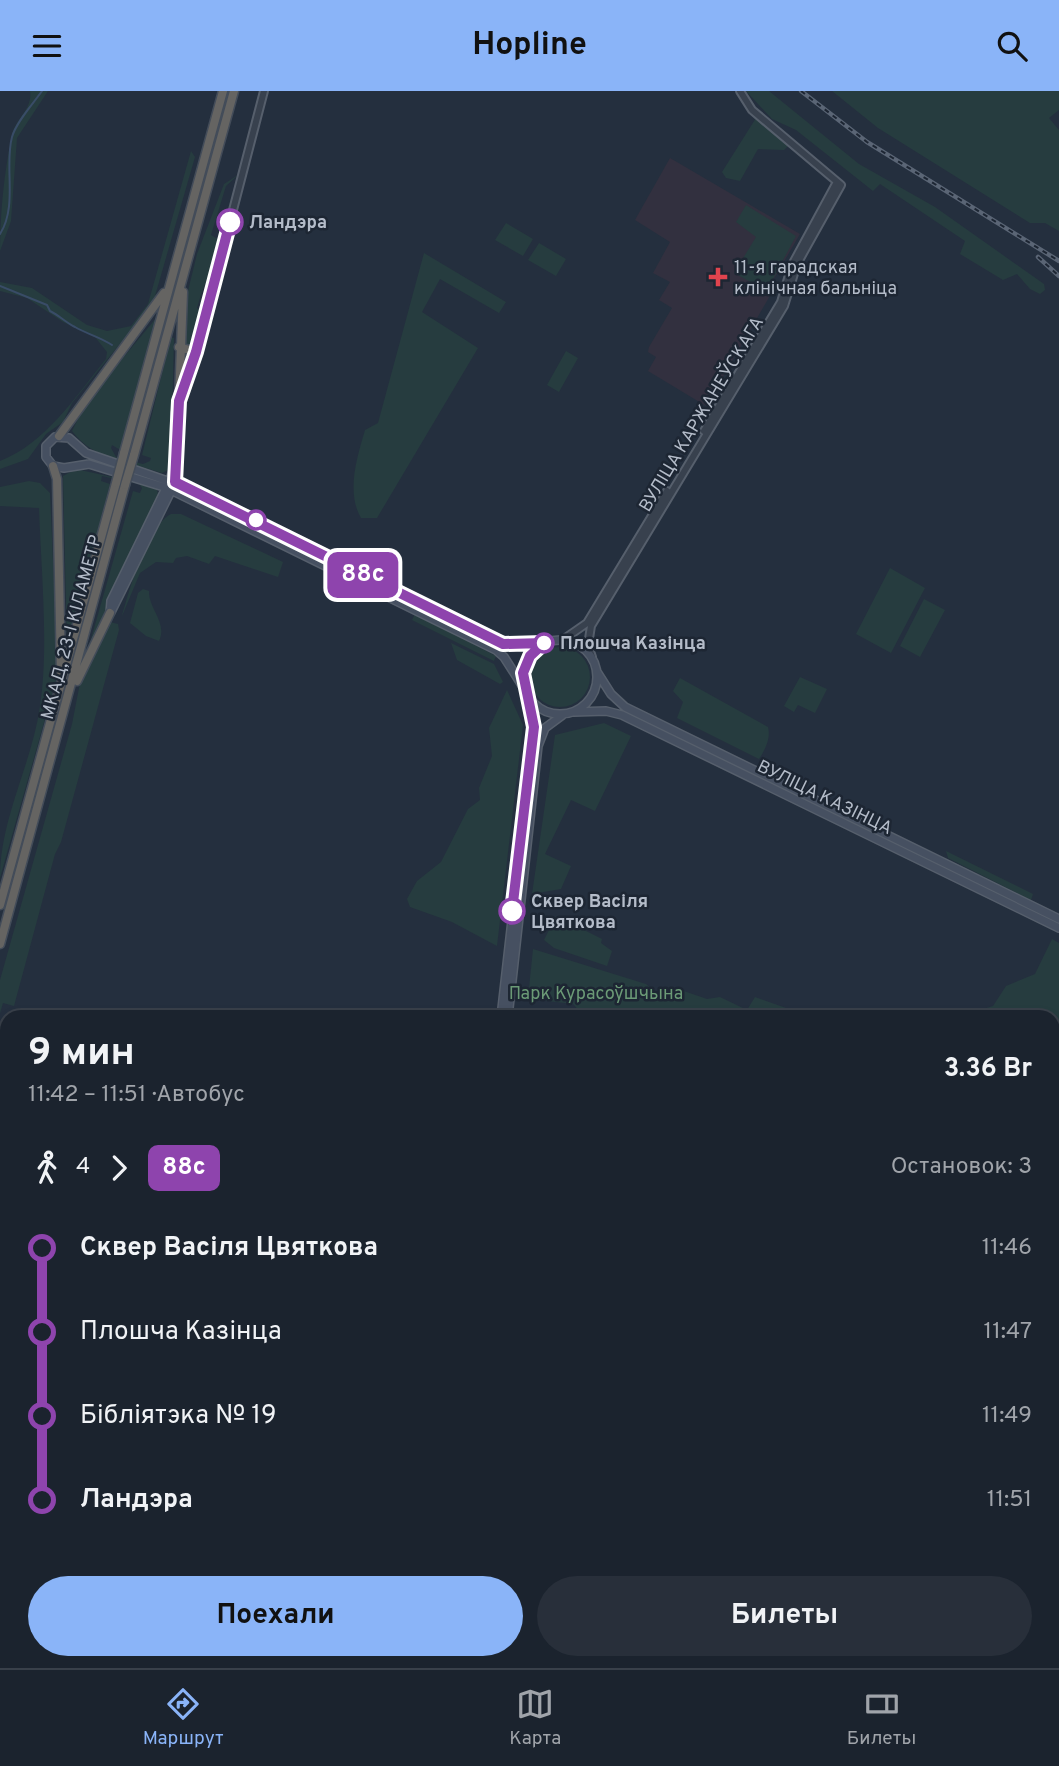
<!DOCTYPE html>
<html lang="ru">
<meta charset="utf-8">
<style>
:root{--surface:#1b232e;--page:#282f3a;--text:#f1f3f6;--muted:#a0a4aa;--line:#39404a;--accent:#8ab4f8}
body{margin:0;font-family:Overpass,sans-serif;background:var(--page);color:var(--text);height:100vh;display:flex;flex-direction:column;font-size:26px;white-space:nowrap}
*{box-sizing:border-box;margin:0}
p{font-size:23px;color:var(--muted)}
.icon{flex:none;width:38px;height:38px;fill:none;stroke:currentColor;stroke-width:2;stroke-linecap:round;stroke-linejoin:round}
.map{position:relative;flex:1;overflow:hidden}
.side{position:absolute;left:0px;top:919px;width:1060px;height:660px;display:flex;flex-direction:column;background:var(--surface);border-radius:21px 21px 0 0;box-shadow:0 4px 10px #0003,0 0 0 2px var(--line)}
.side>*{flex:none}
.badge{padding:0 14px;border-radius:10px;font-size:24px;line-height:46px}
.map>.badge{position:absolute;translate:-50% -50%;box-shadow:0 0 0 4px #fff}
.legs{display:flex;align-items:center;gap:10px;height:77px;padding:0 28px;font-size:23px}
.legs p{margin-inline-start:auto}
.head{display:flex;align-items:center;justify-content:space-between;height:119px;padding:0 28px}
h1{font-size:38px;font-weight:700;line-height:52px}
.cta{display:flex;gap:14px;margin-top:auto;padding:14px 28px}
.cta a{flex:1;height:80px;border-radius:42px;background:var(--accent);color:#111;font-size:28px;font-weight:700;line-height:80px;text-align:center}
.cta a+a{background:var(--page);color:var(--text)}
ul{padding:0 28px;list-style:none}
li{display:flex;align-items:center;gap:24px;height:84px;font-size:26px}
li i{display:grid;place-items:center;width:10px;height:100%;margin:0 9px;background:currentColor}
li i::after{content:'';width:18px;height:18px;margin:-9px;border:5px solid;border-radius:50%;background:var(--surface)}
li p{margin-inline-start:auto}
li:first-child i{background:linear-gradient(#0000 50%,currentColor 0)}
li:last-child i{background:linear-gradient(currentColor 50%,#0000 0)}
header{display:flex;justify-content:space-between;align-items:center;height:91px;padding:0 28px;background:var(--accent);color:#111;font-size:32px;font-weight:700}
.tab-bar{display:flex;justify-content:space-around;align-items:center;height:98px;border-top:2px solid var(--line);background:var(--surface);font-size:19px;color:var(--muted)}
.tab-bar a{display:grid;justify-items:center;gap:4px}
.tab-bar .current{color:var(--accent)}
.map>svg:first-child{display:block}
.medical{fill:#32303f}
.green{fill:#263c3f}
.water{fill:#394c67}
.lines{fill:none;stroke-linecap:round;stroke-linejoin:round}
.stream{stroke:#394c67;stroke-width:2}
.river{stroke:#394c67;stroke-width:9}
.minor-casing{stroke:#565f6c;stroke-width:8}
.tertiary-casing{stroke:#565f6c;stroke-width:10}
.secondary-casing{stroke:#565f6c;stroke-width:10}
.trunk-casing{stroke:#434c59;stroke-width:11}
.minor{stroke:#38414e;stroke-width:4.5}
.tertiary{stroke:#38414e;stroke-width:6}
.secondary{stroke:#465061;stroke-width:7}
.trunk{stroke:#656462;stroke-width:8}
.rail-casing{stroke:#5a6575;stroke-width:4.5}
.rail{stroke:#1d2633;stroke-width:2;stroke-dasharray:5;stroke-linecap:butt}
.trunk-bridge-casing{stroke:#434c59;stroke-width:11;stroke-linecap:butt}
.trunk-bridge{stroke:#656462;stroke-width:8}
.line-1-casing{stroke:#fff;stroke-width:16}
.line-1{stroke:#8e44ad;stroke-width:10}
.stop-1-dot{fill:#fff;stroke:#8e44ad;stroke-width:3.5}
.health-dot{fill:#e0444e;stroke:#1d2633;stroke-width:2.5}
.labels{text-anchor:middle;stroke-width:5;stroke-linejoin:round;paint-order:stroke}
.stop-label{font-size:18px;font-weight:bold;fill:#b4bcc9;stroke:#1d2633;text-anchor:start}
.poi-label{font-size:18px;fill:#b4bcc9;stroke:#1d2633;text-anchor:start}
.street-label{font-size:18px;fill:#b4bcc9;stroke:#1d2633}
.park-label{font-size:18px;fill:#6b9a76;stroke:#1d2633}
</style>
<header><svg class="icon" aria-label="menu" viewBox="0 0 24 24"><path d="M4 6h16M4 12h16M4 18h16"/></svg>Hopline<svg class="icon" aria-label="search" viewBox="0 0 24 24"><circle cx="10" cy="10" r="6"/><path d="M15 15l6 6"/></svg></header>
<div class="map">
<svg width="1059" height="1577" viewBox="0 0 1059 1577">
<rect width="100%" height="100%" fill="#242f3e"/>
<!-- medical -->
<path class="medical" d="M 670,67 L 800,143 L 771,193 L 775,196 L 706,315 L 648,280 L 656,266 L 648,261 L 649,256 L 672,217 L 659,209 L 670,191 L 653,182 L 670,151 L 635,129 Z"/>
<!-- green -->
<path class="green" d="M 30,0 L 48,0 L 17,47 L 11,130 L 0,160 C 0,123 4,81 12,44 C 15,28 33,18 30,0 Z
M 746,0 L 769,0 L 859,73 L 935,116 L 1044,193 L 1045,199 L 1040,203 L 1030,198 L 1017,183 L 1003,189 L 960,163 L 965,150 L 880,93 L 873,100 L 796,39 L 772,28 Z
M 832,0 L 1059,0 L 1059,19 L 1049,27 L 1059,39 L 1059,140 L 1045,132 L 1030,132 L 878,37 Z
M 756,27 L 788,55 L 784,59 L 758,58 L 740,90 L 726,87 L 722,81 Z
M 191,60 L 195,66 L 153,212 L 72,312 L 63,331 L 46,343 L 28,368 L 0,378 L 0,370 C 46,352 75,306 106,268 L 107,261 L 95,246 L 63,231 L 27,207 L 0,200 L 0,191 L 32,197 L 87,234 L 107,240 L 131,235 L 148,213 Z
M 238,84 L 226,95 L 211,144 L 221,150 C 214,175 204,192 197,217 L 201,219 L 195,254 L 186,257 L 183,249 L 186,208 L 197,163 L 224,93 Z
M 746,114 L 796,145 L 772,190 L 760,196 L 734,182 L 756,146 L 736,131 Z
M 506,132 L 533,148 L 523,165 L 495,149 Z
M 539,152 L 566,168 L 556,185 L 528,169 Z
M 424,162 L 506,211 L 499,222 L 440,188 L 422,221 L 478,257 L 377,427 L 361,427 C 346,402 357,366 365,339 L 378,332 Z
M 157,226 L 122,360 L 112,354 L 111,357 L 116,366 L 143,373 L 150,370 L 151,367 L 142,364 L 171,246 L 174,247 L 171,370 L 168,379 L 162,382 C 127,370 95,370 72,340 L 87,310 Z
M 566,260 L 578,267 L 559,301 L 547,294 Z
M 76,378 L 152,395 L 157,399 L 159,407 L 89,555 L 133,400 L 140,402 L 142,397 L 139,393 L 102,385 L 101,390 L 110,393 L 67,557 L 63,385 Z
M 29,390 L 40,392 L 50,402 L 58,582 L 0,787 C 0,727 32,673 40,615 C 49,557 41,478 39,417 L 0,415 L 0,396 Z
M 171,423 L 181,423 L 283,471 L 278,486 L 215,465 L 209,473 L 187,465 L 176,467 L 173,472 L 156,471 L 140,482 L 122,525 C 129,500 147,435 171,423 Z
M 890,477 L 925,497 L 891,562 L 856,543 Z
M 143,498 L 149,500 C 148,517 168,532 159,550 L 146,545 L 130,532 L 138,502 Z
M 924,508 L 945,519 L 920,566 L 900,555 Z
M 415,523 L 496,565 L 494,570 L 412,529 Z
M 110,531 L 118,533 L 119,539 L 61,751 L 55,763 L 14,915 L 3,912 L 0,922 L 0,889 L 72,633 L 80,592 Z
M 451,552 L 494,573 L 503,591 L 500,593 L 457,569 Z
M530 586a30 30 0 1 1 60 0a30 30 0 1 1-60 0Z
M 800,586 L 827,598 L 815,622 L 798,614 L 794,621 L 784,615 Z
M 680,587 L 768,636 C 771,647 765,659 759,668 L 677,627 L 683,611 L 673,600 Z
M 507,599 L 523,634 L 497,855 L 452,831 L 410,816 L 407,808 L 417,790 L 441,771 L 468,718 L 480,709 L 479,697 L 492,665 L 489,637 Z
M 604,632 L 631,645 L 595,720 L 571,709 L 545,763 L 571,775 L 561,798 L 532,803 L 555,644 Z
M 946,760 L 1033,803 L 1031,809 L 948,767 Z
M 556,825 L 602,848 L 601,852 L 612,860 L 607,875 L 554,857 L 544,849 Z
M 1052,848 L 1059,852 L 1059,992 L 1054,996 L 1054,926 L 957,926 L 993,915 L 1006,895 L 1035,883 Z
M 533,858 L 646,893 L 655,901 L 678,898 L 707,908 L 720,906 L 747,919 L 755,906 L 786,917 L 785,926 L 585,926 L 573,913 L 539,909 L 539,898 L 529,897 Z
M 1054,1493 L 1059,1497 L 1059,1577 L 990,1577 L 989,1572 L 1054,1572 Z"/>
<!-- water -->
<path class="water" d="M 1059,995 L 1059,1132 L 1054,1135 L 1054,1000 Z"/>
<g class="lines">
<!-- stream -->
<path class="stream" d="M 0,143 C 18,115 4,75 12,46 C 16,31 33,13 42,0
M 0,195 L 47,214 L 50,220 C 60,225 65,231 75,236 C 87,243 100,246 112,254"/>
<!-- river -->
<path class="river" d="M 1054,1555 L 1059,1567"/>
<!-- minor casing -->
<g class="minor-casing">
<path id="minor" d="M 1054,1451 L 1059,1446
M 622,1572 L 644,1577"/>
</g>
<!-- tertiary casing -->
<g class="tertiary-casing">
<path id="tertiary" d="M 181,305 L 196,261 L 264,0
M 704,340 L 781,211 L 792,174 L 837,91
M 564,548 L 587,532 L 667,400
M 592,566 L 588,554 L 591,535 L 784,215 L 797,173 L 841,94 L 752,19 L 740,0
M 0,974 L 6,975 L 0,995
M 0,1523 L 7,1525
M 179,1572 L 197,1577"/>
</g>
<!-- secondary casing -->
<g class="secondary-casing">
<path id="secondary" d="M 111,521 L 171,400 L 178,374
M 110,522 L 111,510 L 170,389 L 174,376 L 175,322 L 179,310
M523 586a37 37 0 1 1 74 0a37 37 0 1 1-74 0Z
M 597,581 L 611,603 L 625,616 L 1059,828
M 525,599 L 504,566 L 496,559 L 167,397 L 89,373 L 64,377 L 53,375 L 46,366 L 46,355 L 55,346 L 69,347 L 86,362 L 191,398 L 503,553 L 544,552
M 574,621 L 606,620 L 622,624 L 1059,837
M 501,926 L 534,636 L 526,601
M 508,926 L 538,655 L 545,637 L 564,623
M 428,1577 L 429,1572
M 435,1577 L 436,1572"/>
</g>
<!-- trunk casing -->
<g class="trunk-casing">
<path id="trunk" d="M 179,256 L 196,261
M 179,310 L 183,201
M 59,345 L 164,202
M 124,362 L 223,0
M 134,364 L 234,0
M 53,375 L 57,388 L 61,581
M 77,590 L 110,522
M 0,814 L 116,392
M 0,853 L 125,394"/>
</g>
<!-- minor -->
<use href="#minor" class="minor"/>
<!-- tertiary -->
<use href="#tertiary" class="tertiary"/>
<!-- secondary -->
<use href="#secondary" class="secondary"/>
<!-- trunk -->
<use href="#trunk" class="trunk"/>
<!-- rail casing -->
<g class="rail-casing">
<path id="rail" d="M 801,0 L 867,51 L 1059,170
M 1038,166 L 1059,185"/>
</g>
<!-- rail -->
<use href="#rail" class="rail"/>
<!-- trunk-bridge casing -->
<g class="trunk-bridge-casing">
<path id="trunk-bridge" d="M 116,392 L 124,362
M 125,394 L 134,364"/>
</g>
<!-- trunk-bridge -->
<use href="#trunk-bridge" class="trunk-bridge"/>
</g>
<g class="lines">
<!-- line-1 casing -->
<g class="line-1-casing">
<path id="line-1" d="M 230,131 L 196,261 L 179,310 L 175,391 L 503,553 L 544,552 L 530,565 L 523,582 L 534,636 L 512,820"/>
</g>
<!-- line-1 -->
<use href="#line-1" class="line-1"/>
</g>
<!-- markers -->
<g class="stop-1-dot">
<circle cx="230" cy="131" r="12"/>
<circle cx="256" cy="429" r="9"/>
<circle cx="544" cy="552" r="9"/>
<circle cx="512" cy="820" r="12"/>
</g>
<path class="health-dot" d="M714.5 175.5h7v7h7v7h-7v7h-7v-7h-7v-7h7z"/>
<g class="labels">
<!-- stop labels -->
<g class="stop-label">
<text x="249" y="137">Ландэра</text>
<text x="560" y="558">Плошча Казінца</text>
<text x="531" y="816">Сквер Васіля<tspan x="531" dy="21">Цвяткова</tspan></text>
</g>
<!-- poi labels -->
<g class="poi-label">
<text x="734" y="182">11-я гарадская<tspan x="734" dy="21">клінічная бальніца</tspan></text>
</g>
<!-- street labels -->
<g class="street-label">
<text transform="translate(701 323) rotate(-59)" y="6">ВУЛІЦА КАРЖАНЕЎСКАГА</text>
<text transform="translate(71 536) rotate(-75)" y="6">МКАД, 23-І КІЛАМЕТР</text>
<text transform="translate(825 706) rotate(26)" y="6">ВУЛІЦА КАЗІНЦА</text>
</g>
<!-- park labels -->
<g class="park-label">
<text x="596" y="908">Парк Курасоўшчына</text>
</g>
</g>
</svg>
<b class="badge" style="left:363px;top:484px;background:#8e44ad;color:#fff">88с</b>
<section class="side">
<div class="head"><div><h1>9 мин</h1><p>11:42 – 11:51 · Автобус</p></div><b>3.36 Br</b></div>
<div class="legs"><svg class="icon" aria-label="walk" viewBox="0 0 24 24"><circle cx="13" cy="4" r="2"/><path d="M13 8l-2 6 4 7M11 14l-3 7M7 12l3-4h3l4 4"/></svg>4<svg class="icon" aria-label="forward" viewBox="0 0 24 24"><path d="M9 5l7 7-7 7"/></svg><b class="badge" style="background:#8e44ad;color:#fff">88с</b><p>Остановок: 3</p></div>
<ul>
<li><i style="color:#8e44ad"></i><b>Сквер Васіля Цвяткова</b><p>11:46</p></li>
<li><i style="color:#8e44ad"></i><span>Плошча Казінца</span><p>11:47</p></li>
<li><i style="color:#8e44ad"></i><span>Бібліятэка № 19</span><p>11:49</p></li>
<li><i style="color:#8e44ad"></i><b>Ландэра</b><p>11:51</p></li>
</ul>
<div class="cta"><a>Поехали</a><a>Билеты</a></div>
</section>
</div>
<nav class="tab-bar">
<a class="current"><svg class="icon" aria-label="directions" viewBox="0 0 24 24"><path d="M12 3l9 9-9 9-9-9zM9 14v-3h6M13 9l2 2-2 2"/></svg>Маршрут</a>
<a><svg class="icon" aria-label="map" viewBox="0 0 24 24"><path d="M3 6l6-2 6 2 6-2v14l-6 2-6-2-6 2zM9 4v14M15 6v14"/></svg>Карта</a>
<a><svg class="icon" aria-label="tickets" viewBox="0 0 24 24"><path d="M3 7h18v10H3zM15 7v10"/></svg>Билеты</a>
</nav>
